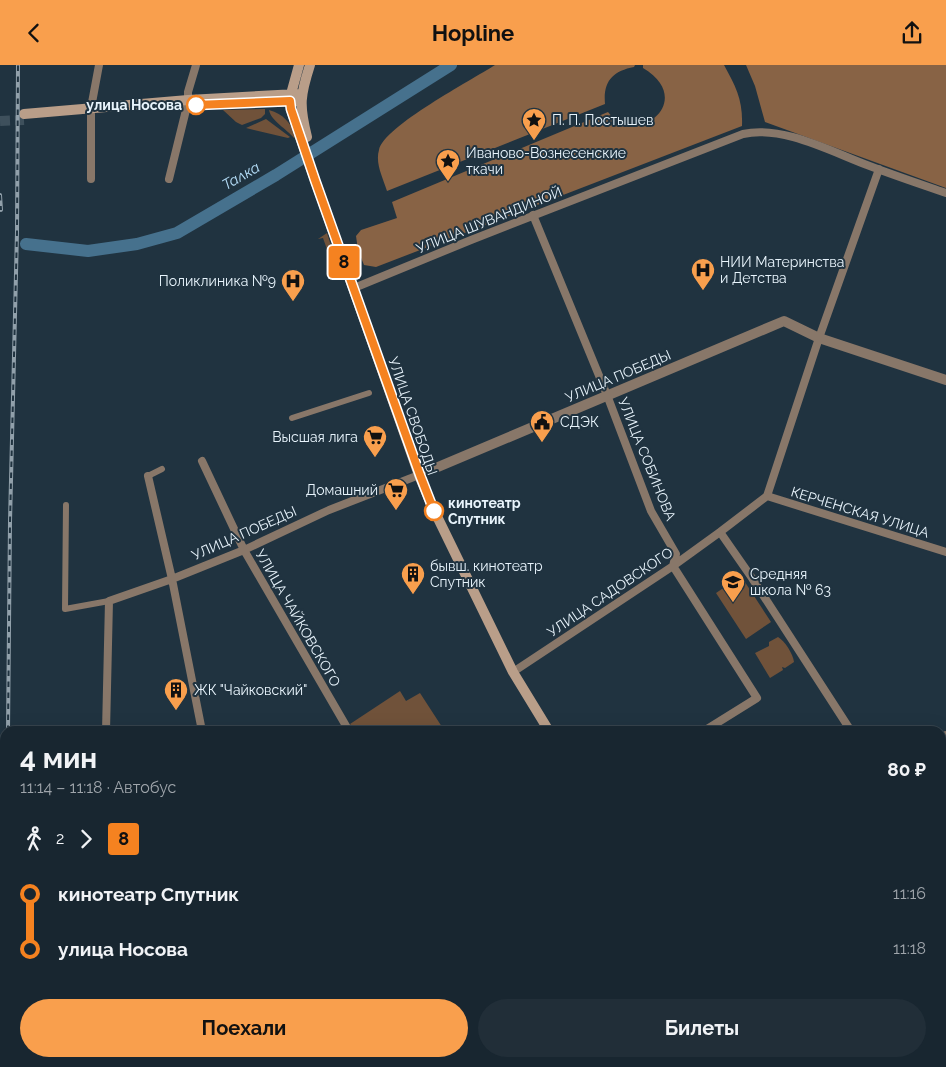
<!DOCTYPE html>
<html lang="ru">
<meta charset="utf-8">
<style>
:root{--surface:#182630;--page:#212e38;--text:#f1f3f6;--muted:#9fa5ab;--line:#36434c;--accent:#f99f4d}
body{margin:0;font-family:Raleway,sans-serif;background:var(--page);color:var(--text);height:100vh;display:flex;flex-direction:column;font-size:19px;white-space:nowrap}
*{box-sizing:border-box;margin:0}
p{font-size:16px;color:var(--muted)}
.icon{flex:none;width:28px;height:28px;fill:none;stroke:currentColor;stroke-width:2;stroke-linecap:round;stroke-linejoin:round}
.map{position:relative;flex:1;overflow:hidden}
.drawer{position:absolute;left:0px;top:661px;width:946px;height:341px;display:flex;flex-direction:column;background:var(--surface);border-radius:15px 15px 0 0;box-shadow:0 5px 20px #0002,0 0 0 1px var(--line)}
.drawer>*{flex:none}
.badge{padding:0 10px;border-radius:4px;font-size:18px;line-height:32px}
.map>.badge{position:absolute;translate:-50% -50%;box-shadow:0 0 0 2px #fff}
.legs{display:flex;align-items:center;gap:8px;height:55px;padding:0 20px;font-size:16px}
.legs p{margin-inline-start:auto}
.headline{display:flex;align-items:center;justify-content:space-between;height:85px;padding:0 20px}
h1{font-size:28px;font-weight:700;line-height:38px}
.primary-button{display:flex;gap:10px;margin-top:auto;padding:10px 20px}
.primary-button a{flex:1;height:58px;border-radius:30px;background:var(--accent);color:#111;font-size:20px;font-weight:700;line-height:58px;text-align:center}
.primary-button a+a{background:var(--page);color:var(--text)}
ul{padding:0 20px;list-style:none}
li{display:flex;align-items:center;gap:18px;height:55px;font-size:19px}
li i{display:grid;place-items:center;width:8px;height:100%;margin:0 6px;background:currentColor}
li i::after{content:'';width:12px;height:12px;margin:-6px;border:4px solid;border-radius:50%;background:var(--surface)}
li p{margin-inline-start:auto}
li:first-child i{background:linear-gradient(#0000 50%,currentColor 0)}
li:last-child i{background:linear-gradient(currentColor 50%,#0000 0)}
header{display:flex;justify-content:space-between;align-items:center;height:65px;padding:0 20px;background:var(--accent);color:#111;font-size:22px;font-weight:700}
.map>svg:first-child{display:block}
.green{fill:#70523a}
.forest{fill:#886345}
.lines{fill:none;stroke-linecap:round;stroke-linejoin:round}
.river{stroke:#46718d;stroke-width:12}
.secondary-tunnel{stroke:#3e505c;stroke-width:10;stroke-dasharray:10 5;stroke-linecap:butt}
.pedestrian{stroke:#887769;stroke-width:6}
.minor{stroke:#887769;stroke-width:8}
.tertiary{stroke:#887769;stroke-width:10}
.secondary{stroke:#b99e89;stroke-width:10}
.rail-casing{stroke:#91a0aa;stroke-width:4}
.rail{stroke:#203340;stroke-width:2;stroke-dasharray:5.5;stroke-linecap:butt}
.line-1-casing{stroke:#fff;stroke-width:11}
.line-1{stroke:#f58220;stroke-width:8}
.stop-1-dot{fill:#fff;stroke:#f58220;stroke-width:2.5}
.labels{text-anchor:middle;stroke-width:4;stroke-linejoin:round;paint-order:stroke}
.stop-label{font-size:14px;font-weight:bold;fill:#e8f4fc;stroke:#203340;text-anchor:end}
.poi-label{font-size:14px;fill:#e8f4fc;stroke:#203340;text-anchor:start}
.street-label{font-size:14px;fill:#e8f4fc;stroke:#203340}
.water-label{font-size:15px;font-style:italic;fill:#b7e0fb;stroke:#203340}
</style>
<header><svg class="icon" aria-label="back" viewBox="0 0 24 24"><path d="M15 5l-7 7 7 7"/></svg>Hopline<svg class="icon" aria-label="share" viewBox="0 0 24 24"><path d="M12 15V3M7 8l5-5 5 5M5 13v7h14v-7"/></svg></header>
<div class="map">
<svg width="946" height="1002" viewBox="0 0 946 1002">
<rect width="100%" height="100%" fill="#203340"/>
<!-- green -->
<path class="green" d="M 265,44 L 265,49 L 261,53 L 242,60 L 236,57 L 223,45 Z
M 269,45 C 284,49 290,58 297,72 L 294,73 C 287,64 271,56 269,45 Z
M 266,54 L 290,72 L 288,73 L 246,63 Z
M 327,168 L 339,206 L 330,208 L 330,206 L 334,204 L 323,173 L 318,174 Z
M 741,511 L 771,557 L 746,574 L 716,528 Z
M 778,572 C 785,576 793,589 794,597 L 785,603 L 782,602 L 783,605 L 770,613 L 755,588 L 769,581 L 769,577 Z
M 400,626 L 406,636 L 420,628 L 444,665 L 355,666 L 350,659 Z"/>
<!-- forest -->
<path class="forest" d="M 495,0 L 635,0 L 634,2 C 613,6 603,16 605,39 L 387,126 C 383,113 375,98 379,85 C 384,61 472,15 495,0 Z
M 643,0 L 724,0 C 736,22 743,35 742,61 L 376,202 L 364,200 L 358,185 L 356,171 L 361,165 L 397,153 L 392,137 L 608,47 C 635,84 698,36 643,3 Z
M 746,0 L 946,0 L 946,123 L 765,57 L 755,21 Z"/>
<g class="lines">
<!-- river -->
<path class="river" d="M 26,179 L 88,186 L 137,179 L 177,168 L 276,110 L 451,0"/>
<!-- secondary-tunnel -->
<path class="secondary-tunnel" d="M 0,56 L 24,55"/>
<!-- pedestrian -->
<path class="pedestrian" d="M 292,353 L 369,328
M 148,411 L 162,404
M 66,440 L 65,544 L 109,536"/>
<!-- minor -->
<path class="minor" d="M 188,35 L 188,27 L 196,0
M 91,43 L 99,0
M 91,49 L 91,114
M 169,114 L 187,41
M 533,150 L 607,330 L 651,446 L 676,489 L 673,501 L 757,633 L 704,666
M 354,223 L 471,175 L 743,69 C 782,60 830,86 867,100 C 893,110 920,119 946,128
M 202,396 L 244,485 L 349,666
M 148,411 L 172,514 L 202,666
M 767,431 L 946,487
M 720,467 L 752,513 L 851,666
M 513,607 L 673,501 L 720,467 L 767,431 L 819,273 L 879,104
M 106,666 L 109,536 L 172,514 L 244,485 L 329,445 L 419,410
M 941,829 L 946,826
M 941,874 L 946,883
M 554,998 L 556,1002
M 658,1002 L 665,998"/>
<!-- tertiary -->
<path class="tertiary" d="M 419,410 L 784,256 L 819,273 L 946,315
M 941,674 L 946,671
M 941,988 L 946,987
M 416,1002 L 423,998
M 899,1002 L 913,998"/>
<!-- secondary -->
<path class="secondary" d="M 299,0 L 291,29 L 291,45 L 310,101 L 419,410 L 431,439 L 513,607 L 549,666
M 264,37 L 297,36
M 24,49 L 188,35 L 297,29
M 307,72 C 299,40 300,31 310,0
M 752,998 L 755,1002"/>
<!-- rail casing -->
<g class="rail-casing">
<path id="rail" d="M 0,130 L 1,145
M 8,666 L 10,457 L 17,167 L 18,0
M 42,998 L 43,1002
M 67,998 L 69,1002
M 214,998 L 216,1002
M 242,998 L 243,1002
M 144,1002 L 144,998"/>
</g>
<!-- rail -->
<use href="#rail" class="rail"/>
</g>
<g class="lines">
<!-- line-1 casing -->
<g class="line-1-casing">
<path id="line-1" d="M 196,40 L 290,36 L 291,44 L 315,115 L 420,410 L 434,446"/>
</g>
<!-- line-1 -->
<use href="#line-1" class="line-1"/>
</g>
<!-- icons -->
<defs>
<g id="sight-pin" transform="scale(1.25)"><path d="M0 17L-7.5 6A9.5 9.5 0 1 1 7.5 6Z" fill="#f99f4d" stroke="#203340"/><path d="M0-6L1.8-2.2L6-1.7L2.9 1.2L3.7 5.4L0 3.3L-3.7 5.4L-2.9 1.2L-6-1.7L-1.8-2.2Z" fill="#111"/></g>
<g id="hospital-pin" transform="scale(1.25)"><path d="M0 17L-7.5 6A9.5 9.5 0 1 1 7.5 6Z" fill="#f99f4d" stroke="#203340"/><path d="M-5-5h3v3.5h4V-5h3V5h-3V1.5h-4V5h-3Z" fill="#111"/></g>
<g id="civic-pin" transform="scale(1.25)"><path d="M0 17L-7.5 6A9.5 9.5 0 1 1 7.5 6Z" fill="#f99f4d" stroke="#203340"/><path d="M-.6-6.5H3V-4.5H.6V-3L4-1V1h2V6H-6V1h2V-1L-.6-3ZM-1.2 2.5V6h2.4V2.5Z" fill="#111"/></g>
<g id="supermarket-pin" transform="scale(1.25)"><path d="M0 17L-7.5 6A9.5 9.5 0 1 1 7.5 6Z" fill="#f99f4d" stroke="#203340"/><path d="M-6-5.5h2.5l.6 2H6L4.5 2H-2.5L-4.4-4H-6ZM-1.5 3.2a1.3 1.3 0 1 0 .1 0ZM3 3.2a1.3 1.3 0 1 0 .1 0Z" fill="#111"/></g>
<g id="building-pin" transform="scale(1.25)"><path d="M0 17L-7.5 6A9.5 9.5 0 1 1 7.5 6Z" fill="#f99f4d" stroke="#203340"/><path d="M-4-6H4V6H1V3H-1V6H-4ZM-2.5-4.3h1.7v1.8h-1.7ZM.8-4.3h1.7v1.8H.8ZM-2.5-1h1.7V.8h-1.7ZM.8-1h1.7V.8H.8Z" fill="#111"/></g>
<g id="school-pin" transform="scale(1.25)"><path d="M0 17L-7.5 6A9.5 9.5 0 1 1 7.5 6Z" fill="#f99f4d" stroke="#203340"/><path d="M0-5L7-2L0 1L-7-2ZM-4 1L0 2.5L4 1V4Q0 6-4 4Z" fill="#111"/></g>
</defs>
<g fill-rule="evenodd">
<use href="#sight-pin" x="534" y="55"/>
<use href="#sight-pin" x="448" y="96"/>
<use href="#hospital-pin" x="703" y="205"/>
<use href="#hospital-pin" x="293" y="216"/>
<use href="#civic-pin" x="542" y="357"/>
<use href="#supermarket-pin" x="375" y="372"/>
<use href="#supermarket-pin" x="396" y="425"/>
<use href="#building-pin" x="413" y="509"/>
<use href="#school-pin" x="733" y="517"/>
<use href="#building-pin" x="176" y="625"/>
</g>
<!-- markers -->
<g class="stop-1-dot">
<circle cx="196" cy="40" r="9"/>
<circle cx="434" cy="446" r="9"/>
</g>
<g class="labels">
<!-- stop labels -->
<g class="stop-label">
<text x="182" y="45">улица Носова</text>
<text x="448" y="443" text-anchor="start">кинотеатр<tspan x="448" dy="16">Спутник</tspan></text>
</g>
<!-- poi labels -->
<g class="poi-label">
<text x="552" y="60">П. П. Постышев</text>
<text x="466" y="93">Иваново-Вознесенские<tspan x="466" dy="16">ткачи</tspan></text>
<text x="720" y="202">НИИ Материнства<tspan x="720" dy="16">и Детства</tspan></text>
<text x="276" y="221" text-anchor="end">Поликлиника №9</text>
<text x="560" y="362">СДЭК</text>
<text x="358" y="377" text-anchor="end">Высшая лига</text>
<text x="378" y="430" text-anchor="end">Домашний</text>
<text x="430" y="506">бывш. кинотеатр<tspan x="430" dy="16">Спутник</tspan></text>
<text x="750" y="514">Средняя<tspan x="750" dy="16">школа № 63</tspan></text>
<text x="194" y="630">ЖК "Чайковский"</text>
</g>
<!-- street labels -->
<g class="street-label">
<text transform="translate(489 155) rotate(-22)" y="5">УЛИЦА ШУВАНДИНОЙ</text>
<text transform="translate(618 311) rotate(-23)" y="5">УЛИЦА ПОБЕДЫ</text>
<text transform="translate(413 351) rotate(71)" y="5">УЛИЦА СВОБОДЫ</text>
<text transform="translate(647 394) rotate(68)" y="5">УЛИЦА СОБИНОВА</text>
<text transform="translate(860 447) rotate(17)" y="5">КЕРЧЕНСКАЯ УЛИЦА</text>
<text transform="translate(244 468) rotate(-24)" y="5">УЛИЦА ПОБЕДЫ</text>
<text transform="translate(610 527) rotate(-34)" y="5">УЛИЦА САДОВСКОГО</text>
<text transform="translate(298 553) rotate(60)" y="5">УЛИЦА ЧАЙКОВСКОГО</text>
</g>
<!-- water labels -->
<g class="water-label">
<text transform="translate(241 111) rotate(-30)" y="5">Талка</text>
</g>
</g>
</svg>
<b class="badge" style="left:344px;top:197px;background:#f58220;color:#111">8</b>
<section class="drawer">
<div class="headline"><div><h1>4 мин</h1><p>11:14 – 11:18 · Автобус</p></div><b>80 ₽</b></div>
<div class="legs"><svg class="icon" aria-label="walk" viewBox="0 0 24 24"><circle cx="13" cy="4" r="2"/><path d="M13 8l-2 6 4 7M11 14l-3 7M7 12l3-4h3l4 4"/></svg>2<svg class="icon" aria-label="forward" viewBox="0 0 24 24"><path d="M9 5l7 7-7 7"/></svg><b class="badge" style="background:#f58220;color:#111">8</b></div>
<ul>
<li><i style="color:#f58220"></i><b>кинотеатр Спутник</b><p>11:16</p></li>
<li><i style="color:#f58220"></i><b>улица Носова</b><p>11:18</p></li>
</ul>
<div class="primary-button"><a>Поехали</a><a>Билеты</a></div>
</section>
</div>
